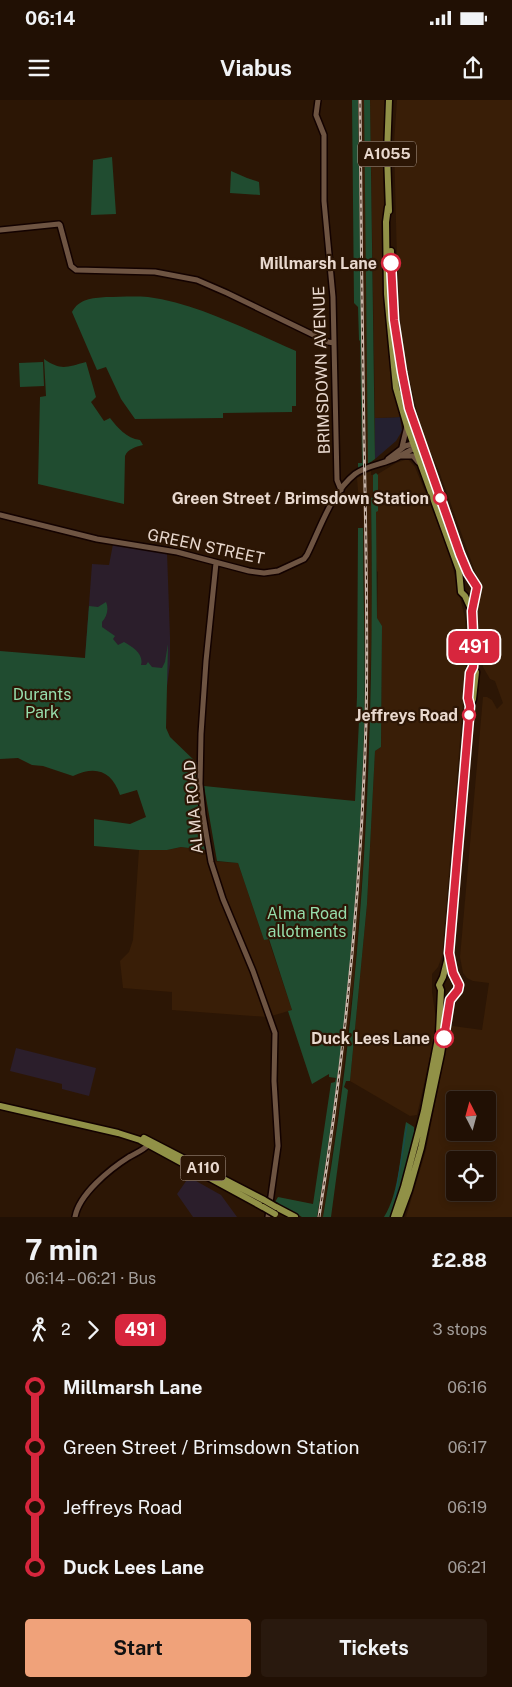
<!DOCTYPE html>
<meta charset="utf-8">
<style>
:root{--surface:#211004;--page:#29190e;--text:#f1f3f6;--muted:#a29d9a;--line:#3e3026;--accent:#f0a27a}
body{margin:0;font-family:"Public Sans",sans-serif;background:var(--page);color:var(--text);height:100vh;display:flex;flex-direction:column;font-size:19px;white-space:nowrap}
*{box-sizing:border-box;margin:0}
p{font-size:16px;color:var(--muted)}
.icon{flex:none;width:28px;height:28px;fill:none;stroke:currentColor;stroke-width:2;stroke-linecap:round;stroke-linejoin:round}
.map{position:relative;height:1117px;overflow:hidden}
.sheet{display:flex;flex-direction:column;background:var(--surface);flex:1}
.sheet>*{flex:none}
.badge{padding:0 10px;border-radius:8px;font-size:18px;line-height:32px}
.needle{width:32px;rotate:354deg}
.fabs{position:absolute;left:446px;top:991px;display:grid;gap:10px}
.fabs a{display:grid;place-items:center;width:50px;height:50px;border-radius:5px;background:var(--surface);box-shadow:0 2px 8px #0003,0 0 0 1px var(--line);font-size:25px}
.map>.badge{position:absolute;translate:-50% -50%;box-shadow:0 0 0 2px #fff}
.legs{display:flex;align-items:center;gap:8px;height:55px;padding:0 25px;font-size:16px}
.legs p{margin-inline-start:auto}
.summary{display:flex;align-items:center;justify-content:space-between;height:85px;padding:0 25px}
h1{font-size:28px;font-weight:700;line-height:38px}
.action{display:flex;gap:10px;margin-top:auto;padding:10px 25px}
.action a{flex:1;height:58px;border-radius:5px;background:var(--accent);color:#111;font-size:20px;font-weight:700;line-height:58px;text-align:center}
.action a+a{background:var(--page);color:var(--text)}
ul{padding:0 25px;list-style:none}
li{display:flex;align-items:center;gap:18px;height:60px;font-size:19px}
li i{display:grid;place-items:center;width:8px;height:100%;margin:0 6px;background:currentColor}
li i::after{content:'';width:12px;height:12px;margin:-6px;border:4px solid;border-radius:50%;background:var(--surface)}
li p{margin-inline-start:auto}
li:first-child i{background:linear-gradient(#0000 50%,currentColor 0)}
li:last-child i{background:linear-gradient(currentColor 50%,#0000 0)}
.status{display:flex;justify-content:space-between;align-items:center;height:35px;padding:0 25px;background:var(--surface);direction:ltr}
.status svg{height:14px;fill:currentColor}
header{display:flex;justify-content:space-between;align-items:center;height:65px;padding:0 25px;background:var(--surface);font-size:22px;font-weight:700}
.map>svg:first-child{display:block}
.commercial{fill:#242030}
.built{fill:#391e07;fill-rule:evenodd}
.education{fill:#2b1e2b}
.green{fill:#204c30}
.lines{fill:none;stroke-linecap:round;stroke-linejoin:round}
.stream{stroke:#154b50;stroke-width:1}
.minor-casing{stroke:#130200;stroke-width:8}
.major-casing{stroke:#130200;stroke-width:9}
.minor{stroke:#6e5442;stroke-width:5}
.major{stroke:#919147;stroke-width:6}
.rail-casing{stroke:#c7b5aa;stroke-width:3}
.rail{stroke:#2c1605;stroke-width:1;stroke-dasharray:4;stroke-linecap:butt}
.major-bridge-casing{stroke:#130200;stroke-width:9;stroke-linecap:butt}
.major-bridge{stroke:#919147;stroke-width:6}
.line-1-casing{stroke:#fff;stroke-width:11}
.line-1{stroke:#d7263d;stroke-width:8}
.stop-1-dot{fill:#fff;stroke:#d7263d;stroke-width:2.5}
.labels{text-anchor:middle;stroke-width:4.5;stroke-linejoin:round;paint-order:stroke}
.shield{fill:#2c1605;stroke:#b09e92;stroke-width:1}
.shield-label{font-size:15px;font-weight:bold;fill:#e8d8ce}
.stop-label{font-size:16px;font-weight:bold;fill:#e8d8ce;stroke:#2c1605;text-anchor:end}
.street-label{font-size:16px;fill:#e8d8ce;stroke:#2c1605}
.park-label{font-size:16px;fill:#97deac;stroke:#2c1605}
</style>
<div class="status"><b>06:14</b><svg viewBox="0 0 49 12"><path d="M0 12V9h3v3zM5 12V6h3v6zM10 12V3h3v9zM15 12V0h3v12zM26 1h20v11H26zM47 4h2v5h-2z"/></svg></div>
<header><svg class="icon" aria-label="menu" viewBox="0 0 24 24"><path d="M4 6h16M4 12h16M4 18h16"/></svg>Viabus<svg class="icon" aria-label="share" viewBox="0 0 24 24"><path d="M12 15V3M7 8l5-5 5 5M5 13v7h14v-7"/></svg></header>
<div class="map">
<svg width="512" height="1117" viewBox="0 0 512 1117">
<rect width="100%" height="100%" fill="#2c1605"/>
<!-- commercial -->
<path class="commercial" d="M 400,317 L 402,331 L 396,341 L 375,359 L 375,318 Z"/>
<!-- built -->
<path class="built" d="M 358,0 L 364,0 L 369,310 L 368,364 L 363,366 Z
M 370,0 L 385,0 L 383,51 L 385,167 L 393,281 L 400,317 L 375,318 Z
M 397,0 L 512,0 L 512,1117 L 406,1117 L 426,1050 L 450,927 L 453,926 L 482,930 L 489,883 L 473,881 L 467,878 L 463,873 L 460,857 L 483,597 L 487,597 L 492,600 L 497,609 L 503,603 L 495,581 L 490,579 L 483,567 L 474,482 L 477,477 L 439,371 L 422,334 L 402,245 L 397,161 L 394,43 ZM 455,1000 L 488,1000 L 488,1032 L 455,1032 ZM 455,1060 L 488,1060 L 488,1092 L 455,1092 Z
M 408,359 L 415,367 L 448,448 L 465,518 L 467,556 L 442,856 L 438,867 L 432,874 L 432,892 L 437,926 L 417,1015 L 410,1016 L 350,981 L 367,804 L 375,651 L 381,647 L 382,526 L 377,519 L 378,472 L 377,471 L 376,460 L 376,411 L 378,411 L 378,374 L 396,363 Z
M 371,371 L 371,375 L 373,375 L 373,398 L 371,398 L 372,526 L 363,766 L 354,879 L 338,1014 L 323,1117 L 317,1117 L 343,937 L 356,799 L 362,669 L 365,577 L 363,403 L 359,403 L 357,378 Z
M 181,747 L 205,750 L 208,761 L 238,763 L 264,840 L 268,838 L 292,910 L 268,917 L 172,910 L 172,892 L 123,888 L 120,861 L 129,852 L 133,840 L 139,750 L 167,750 Z"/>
<!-- education -->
<path class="education" d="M 113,444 L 167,452 L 170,537 L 170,564 L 166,594 L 166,628 L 85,558 L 92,464 L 109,465 Z
M 16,948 L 96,968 L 89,996 L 62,989 L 62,984 L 10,971 Z
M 189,1077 L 221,1095 L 237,1117 L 193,1117 L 177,1094 Z"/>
<!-- green -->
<path class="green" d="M 352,0 L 358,0 L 363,366 L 358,368 L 358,363 L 362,363 L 360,241 L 359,240 L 358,207 L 354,203 Z
M 364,0 L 370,0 L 375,359 L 368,364 Z
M 112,57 L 116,114 L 91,115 L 93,60 Z
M 231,71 L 247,78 L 259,82 L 260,95 L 230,93 Z
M 106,197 C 119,197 134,196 148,197 C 199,204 249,231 296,251 L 296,306 L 292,306 L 292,312 L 223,313 L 223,318 L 135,319 L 121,299 L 106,267 L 97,270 L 72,212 C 79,199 92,198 106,197 Z
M 44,259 C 61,271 67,267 86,262 L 96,297 L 91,302 L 104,321 L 110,318 C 118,328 126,338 140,340 L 143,345 C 135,347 128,349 125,356 L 124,404 L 38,384 L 40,297 L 46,296 Z
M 43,262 L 44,286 L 20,287 L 19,263 Z
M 376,373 L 378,375 L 378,411 L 376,412 L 377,518 L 382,526 L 381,647 L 375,651 L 367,804 L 350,981 L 346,981 L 344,987 L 348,990 L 331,1117 L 323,1117 C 364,880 375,635 371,398 L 373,397 L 373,375 Z
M 358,428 L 363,428 C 363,496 366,564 364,632 C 359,795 344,956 317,1117 L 302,1117 L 275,1102 L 278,1097 L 313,1104 L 331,983 L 335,982 L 336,978 L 329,977 L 329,974 L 312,984 L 288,911 L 292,910 L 269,839 L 264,840 L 238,763 L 217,761 L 204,686 L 355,701 L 359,621 L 356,620 L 357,597 Z
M 106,502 C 109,509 107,516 102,522 L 102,527 L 115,536 L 113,539 L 118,545 L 124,542 C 133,547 144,554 141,565 L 146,565 L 148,562 L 152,567 L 162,568 L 165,562 L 168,544 L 166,628 L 170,637 L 197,663 L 197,699 L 205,750 L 181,747 L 167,750 L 139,750 L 94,746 L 94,719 L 130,724 L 146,717 L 137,690 L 120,695 C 112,671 96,665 73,676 L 43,666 L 32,665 L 18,658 L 0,659 L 0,551 L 85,558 L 89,506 L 98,507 Z
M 406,1022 L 414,1027 L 414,1035 L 394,1109 L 390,1117 L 384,1117 C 400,1092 400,1051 406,1022 Z"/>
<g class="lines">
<!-- stream -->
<path class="stream" d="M 395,1098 L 407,1025"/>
<!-- minor casing -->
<g class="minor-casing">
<path id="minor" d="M 318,0 L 316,15 L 324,35 L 324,101 L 333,197 L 337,380 L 341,390
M 0,130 L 59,124 L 60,125 L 71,166 L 76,170 L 155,172 L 197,180 L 227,193 L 328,242 L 334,243
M 402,347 L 407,326
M 402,356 L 413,356 L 418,362
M 388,359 L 405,346 L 416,343
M 0,415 L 97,439 L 177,452 L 249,471 L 264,473 L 278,471 L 304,459 L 307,455 C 320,429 331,393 355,374 C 367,365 385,364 398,357 C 404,354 409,350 416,348 C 418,341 413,332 414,324
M 216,463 L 206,561 L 201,634 L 200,684 L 203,715 L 211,762 L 223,799 L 253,871 L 275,933 L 274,981 L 278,1046 L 268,1117
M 75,1117 C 79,1094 110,1069 129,1057 C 136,1053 144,1050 149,1044"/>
</g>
<!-- major casing -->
<g class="major-casing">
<path id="major" d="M 388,107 L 386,122 L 387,194 L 396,288 L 407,326 L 459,470 L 461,492 L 465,496 L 472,511 L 473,523 L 473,567 L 476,572 L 473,599 L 470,606 L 449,853 L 443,877 L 439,885 L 441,890 L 439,933 L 424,1011 L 404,1087 L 394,1117
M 389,111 L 387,54 L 389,0
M 391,151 L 394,220 L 402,272 L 409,307 L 460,454 L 468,473 L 477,487 L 472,510
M 470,606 C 467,594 467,578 473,567
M 0,1006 L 118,1033 L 140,1040 L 263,1107
M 144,1038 L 264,1100
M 276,1107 L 295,1117
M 399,1117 L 409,1090 L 421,1048 L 441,954 L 449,903 L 459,885 L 453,873 L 450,855"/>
</g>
<!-- minor -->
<use href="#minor" class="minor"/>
<!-- major -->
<use href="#major" class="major"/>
<!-- rail casing -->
<g class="rail-casing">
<path id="rail" d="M 319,1117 C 345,954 361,790 366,624 C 368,529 366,433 364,338 C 362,225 361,113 360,0"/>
</g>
<!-- rail -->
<use href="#rail" class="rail"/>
<!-- major-bridge casing -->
<g class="major-bridge-casing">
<path id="major-bridge" d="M 264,1100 L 276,1107
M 263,1107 L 275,1114"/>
</g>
<!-- major-bridge -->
<use href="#major-bridge" class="major-bridge"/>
</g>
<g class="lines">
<!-- line-1 casing -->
<g class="line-1-casing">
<path id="line-1" d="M 391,163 L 394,220 L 402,272 L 409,308 L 460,454 L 468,473 L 477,487 L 472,511 L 474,554 L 473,567 L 470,573 L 468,598 L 470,606 L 449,853 L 453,873 L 459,885 L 458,890 L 450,900 L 444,938"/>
</g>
<!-- line-1 -->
<use href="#line-1" class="line-1"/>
</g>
<!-- markers -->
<g class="stop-1-dot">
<circle cx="391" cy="163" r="9"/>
<circle cx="440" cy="398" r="6"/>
<circle cx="469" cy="615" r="6"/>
<circle cx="444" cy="938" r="9"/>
</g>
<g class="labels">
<!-- shield labels -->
<g class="shield">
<rect x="358" y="41.5" width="58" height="25" rx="4"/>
<rect x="180.5" y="1055.5" width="45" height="25" rx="4"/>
</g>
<g class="shield-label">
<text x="387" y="59">A1055</text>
<text x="203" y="1073">A110</text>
</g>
<!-- stop labels -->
<g class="stop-label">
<text x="377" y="169">Millmarsh Lane</text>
<text x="429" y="404">Green Street / Brimsdown Station</text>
<text x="458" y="621">Jeffreys Road</text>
<text x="430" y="944">Duck Lees Lane</text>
</g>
<!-- street labels -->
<g class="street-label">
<text transform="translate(321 270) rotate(-92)" y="6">BRIMSDOWN AVENUE</text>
<text transform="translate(206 446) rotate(12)" y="6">GREEN STREET</text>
<text transform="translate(193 707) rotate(-95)" y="6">ALMA ROAD</text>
</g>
<!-- park labels -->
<g class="park-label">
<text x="42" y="600">Durants<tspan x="42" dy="18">Park</tspan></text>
<text x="307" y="819">Alma Road<tspan x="307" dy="18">allotments</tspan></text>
</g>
</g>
</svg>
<div class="fabs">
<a><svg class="needle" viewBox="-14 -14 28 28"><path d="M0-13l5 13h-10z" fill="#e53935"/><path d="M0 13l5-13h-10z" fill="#a29d9a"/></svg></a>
<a><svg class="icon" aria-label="locate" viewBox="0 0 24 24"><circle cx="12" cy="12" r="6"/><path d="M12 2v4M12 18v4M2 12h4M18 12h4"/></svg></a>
</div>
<b class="badge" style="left:474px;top:547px;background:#d7263d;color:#fff">491</b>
</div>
<section class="sheet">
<div class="summary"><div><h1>7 min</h1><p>06:14 – 06:21 · Bus</p></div><b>£2.88</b></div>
<div class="legs"><svg class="icon" aria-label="walk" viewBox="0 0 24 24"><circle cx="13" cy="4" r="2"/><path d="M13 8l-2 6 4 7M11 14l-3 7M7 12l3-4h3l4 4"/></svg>2<svg class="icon" aria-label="forward" viewBox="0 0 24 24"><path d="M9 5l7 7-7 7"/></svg><b class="badge" style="background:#d7263d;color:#fff">491</b><p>3 stops</p></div>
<ul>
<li><i style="color:#d7263d"></i><b>Millmarsh Lane</b><p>06:16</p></li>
<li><i style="color:#d7263d"></i><span>Green Street / Brimsdown Station</span><p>06:17</p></li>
<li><i style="color:#d7263d"></i><span>Jeffreys Road</span><p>06:19</p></li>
<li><i style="color:#d7263d"></i><b>Duck Lees Lane</b><p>06:21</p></li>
</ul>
<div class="action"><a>Start</a><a>Tickets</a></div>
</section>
